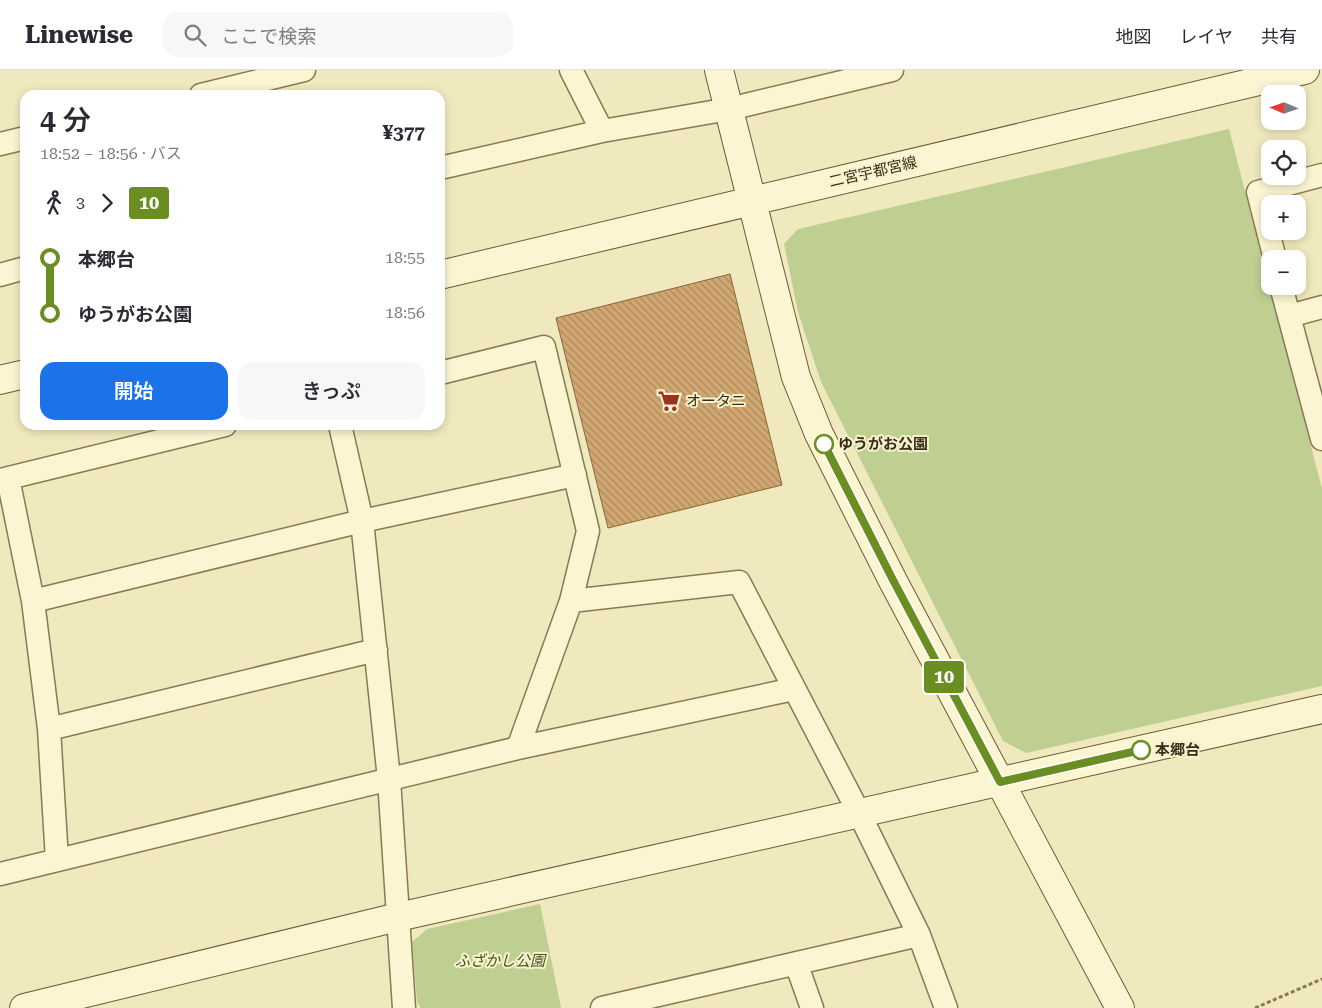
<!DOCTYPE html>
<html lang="ja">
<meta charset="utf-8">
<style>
:root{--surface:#fff;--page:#f7f7f7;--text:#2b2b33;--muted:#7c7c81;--line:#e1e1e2;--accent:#1a73e8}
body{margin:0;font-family:"Roboto Serif","Noto Sans JP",serif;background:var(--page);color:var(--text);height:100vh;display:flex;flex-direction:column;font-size:19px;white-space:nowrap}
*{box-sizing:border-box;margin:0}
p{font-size:16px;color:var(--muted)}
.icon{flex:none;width:28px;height:28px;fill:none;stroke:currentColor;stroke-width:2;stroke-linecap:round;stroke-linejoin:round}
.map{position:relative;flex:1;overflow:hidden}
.side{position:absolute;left:20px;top:20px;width:425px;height:340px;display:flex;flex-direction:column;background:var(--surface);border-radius:15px;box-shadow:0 2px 8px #0003}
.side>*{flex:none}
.badge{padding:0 10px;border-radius:4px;font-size:18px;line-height:32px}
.needle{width:32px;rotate:272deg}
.tools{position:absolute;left:1261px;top:15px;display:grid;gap:10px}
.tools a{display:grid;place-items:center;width:45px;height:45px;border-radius:10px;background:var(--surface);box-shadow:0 2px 8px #0003;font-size:25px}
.map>.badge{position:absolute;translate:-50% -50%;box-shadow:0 0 0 2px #fff}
.legs{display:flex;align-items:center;gap:8px;height:55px;padding:0 20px;font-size:16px}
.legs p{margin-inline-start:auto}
.head{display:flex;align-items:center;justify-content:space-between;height:85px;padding:0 20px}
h1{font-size:28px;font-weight:600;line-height:38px}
.button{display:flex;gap:10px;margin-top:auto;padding:10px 20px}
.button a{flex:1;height:58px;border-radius:15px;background:var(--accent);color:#fff;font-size:20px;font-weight:600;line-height:58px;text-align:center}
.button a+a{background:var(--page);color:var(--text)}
ul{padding:0 20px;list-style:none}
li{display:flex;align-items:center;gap:18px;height:55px;font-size:19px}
li i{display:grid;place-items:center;width:8px;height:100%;margin:0 6px;background:currentColor}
li i::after{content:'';width:12px;height:12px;margin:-6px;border:4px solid;border-radius:50%;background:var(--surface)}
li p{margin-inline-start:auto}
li:first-child i{background:linear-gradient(#0000 50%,currentColor 0)}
li:last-child i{background:linear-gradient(currentColor 50%,#0000 0)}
header{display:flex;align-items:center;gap:30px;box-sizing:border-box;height:70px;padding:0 25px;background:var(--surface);border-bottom:1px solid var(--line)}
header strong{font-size:24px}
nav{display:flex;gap:28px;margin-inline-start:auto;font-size:18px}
.search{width:350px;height:45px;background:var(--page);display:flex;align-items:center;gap:12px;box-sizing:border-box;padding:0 18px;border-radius:15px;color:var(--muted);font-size:19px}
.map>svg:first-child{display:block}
.green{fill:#becf91}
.building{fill:url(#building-back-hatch);stroke:#8a663a}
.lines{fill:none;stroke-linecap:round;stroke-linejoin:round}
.street-casing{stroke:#897955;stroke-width:25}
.secondary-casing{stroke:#6b5a39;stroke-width:30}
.path{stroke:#897955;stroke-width:3;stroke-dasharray:4 2.5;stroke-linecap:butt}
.street{stroke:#fbf5d1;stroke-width:22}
.secondary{stroke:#fbf5d1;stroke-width:28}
.line-1-casing{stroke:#fff;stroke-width:11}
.line-1{stroke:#6b8e23;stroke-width:8}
.stop-1-dot{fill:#fff;stroke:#6b8e23;stroke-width:2.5}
.labels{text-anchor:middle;stroke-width:4;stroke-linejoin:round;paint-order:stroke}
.street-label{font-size:15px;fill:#382d1b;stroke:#f7f2cd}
.poi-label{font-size:15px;fill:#382d1b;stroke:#f7f2cd;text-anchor:start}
.stop-label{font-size:15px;font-weight:bold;fill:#382d1b;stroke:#f7f2cd;text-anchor:start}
.park-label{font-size:15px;font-style:italic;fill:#405520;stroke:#f7f2cd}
</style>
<header>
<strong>Linewise</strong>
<div class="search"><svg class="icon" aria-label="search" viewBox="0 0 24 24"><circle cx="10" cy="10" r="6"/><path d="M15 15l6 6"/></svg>ここで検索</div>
<nav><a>地図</a><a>レイヤ</a><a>共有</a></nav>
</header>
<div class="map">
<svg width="1322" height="938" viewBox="0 0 1322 938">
<defs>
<pattern id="building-back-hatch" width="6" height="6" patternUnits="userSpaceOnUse" patternTransform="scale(1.25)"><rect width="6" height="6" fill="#d1a771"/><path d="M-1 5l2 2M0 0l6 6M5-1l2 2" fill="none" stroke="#ab885c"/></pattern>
</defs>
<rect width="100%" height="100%" fill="#f0e9bd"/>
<!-- green -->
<path class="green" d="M 1229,59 L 1322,419 L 1322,616 L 1026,683 L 1003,671 L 821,312 L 798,242 L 784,174 L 798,159 Z
M 540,834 L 561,938 L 421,938 L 417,932 L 412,872 L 427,859 Z"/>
<!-- building -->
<path class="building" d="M 730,204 L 782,415 L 608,458 L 556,248 Z"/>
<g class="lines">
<!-- street casing -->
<g class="street-casing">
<path id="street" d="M 571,0 L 602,61
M 201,25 L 304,0
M 0,74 L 25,68
M 440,98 L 602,61 L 729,39 L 892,0
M 1275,189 L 1258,122 L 1322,105
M 0,205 L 25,198
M 1281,216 L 1289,246
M 1322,237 L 1289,246 L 1322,369
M 440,303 L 544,277 L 588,461 L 571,531 L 518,678
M 340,355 L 362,451 L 389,709 L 404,938
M 8,408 L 33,531 L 49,659 L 57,790
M 0,410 L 225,355
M 33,531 L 362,451 L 575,405
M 571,531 L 739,512 L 859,743 L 919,865 L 946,938
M 49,659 L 376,580
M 0,804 L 518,678 L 794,619
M 796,893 L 812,938
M 602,938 L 919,865"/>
</g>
<!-- secondary casing -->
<g class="secondary-casing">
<path id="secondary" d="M 719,0 L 796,307 L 819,364 L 893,511 L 1120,938
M 440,205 L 1305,0
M 0,310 L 25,304
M 24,938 L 398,847 L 1322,639"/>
</g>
<!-- path -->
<path class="path" d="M 1255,938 L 1322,909"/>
<!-- street -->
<use href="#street" class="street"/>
<!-- secondary -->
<use href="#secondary" class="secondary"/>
</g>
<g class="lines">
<!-- line-1 casing -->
<g class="line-1-casing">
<path id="line-1" d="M 824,374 L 893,510 L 1000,712 L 1141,680"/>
</g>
<!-- line-1 -->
<use href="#line-1" class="line-1"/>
</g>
<!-- icons -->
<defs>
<g id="supermarket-bare" transform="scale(1.725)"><path d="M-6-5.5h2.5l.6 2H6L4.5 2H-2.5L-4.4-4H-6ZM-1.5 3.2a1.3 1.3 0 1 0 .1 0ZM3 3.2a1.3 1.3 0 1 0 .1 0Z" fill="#9c3322" stroke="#f7f2cd" stroke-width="2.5" paint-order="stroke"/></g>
</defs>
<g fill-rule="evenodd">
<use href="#supermarket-bare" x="669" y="331"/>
</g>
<!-- markers -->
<g class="stop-1-dot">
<circle cx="824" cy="374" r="9"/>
<circle cx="1141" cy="680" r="9"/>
</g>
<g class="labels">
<!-- street labels -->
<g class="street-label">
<text transform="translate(873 102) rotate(-13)" y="5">二宮宇都宮線</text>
</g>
<!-- poi labels -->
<g class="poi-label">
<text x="686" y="336">オータニ</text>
</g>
<!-- stop labels -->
<g class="stop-label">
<text x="838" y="379">ゆうがお公園</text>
<text x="1155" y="685">本郷台</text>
</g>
<!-- park labels -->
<g class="park-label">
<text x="500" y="896">ふざかし公園</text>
</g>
</g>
</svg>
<div class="tools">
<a><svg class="needle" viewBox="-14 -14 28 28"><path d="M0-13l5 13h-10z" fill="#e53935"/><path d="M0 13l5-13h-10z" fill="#7c7c81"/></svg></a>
<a><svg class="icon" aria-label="locate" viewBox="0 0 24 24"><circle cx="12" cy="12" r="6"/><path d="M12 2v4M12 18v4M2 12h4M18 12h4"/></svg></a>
<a>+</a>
<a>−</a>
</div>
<b class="badge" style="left:944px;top:607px;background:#6b8e23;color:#fff">10</b>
<section class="side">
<div class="head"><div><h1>4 分</h1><p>18:52 – 18:56 · バス</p></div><b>¥377</b></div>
<div class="legs"><svg class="icon" aria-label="walk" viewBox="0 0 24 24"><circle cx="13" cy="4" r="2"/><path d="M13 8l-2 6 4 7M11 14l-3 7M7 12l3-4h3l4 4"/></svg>3<svg class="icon" aria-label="forward" viewBox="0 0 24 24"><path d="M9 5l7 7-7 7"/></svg><b class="badge" style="background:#6b8e23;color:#fff">10</b></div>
<ul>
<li><i style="color:#6b8e23"></i><b>本郷台</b><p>18:55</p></li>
<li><i style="color:#6b8e23"></i><b>ゆうがお公園</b><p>18:56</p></li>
</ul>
<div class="button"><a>開始</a><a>きっぷ</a></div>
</section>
</div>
